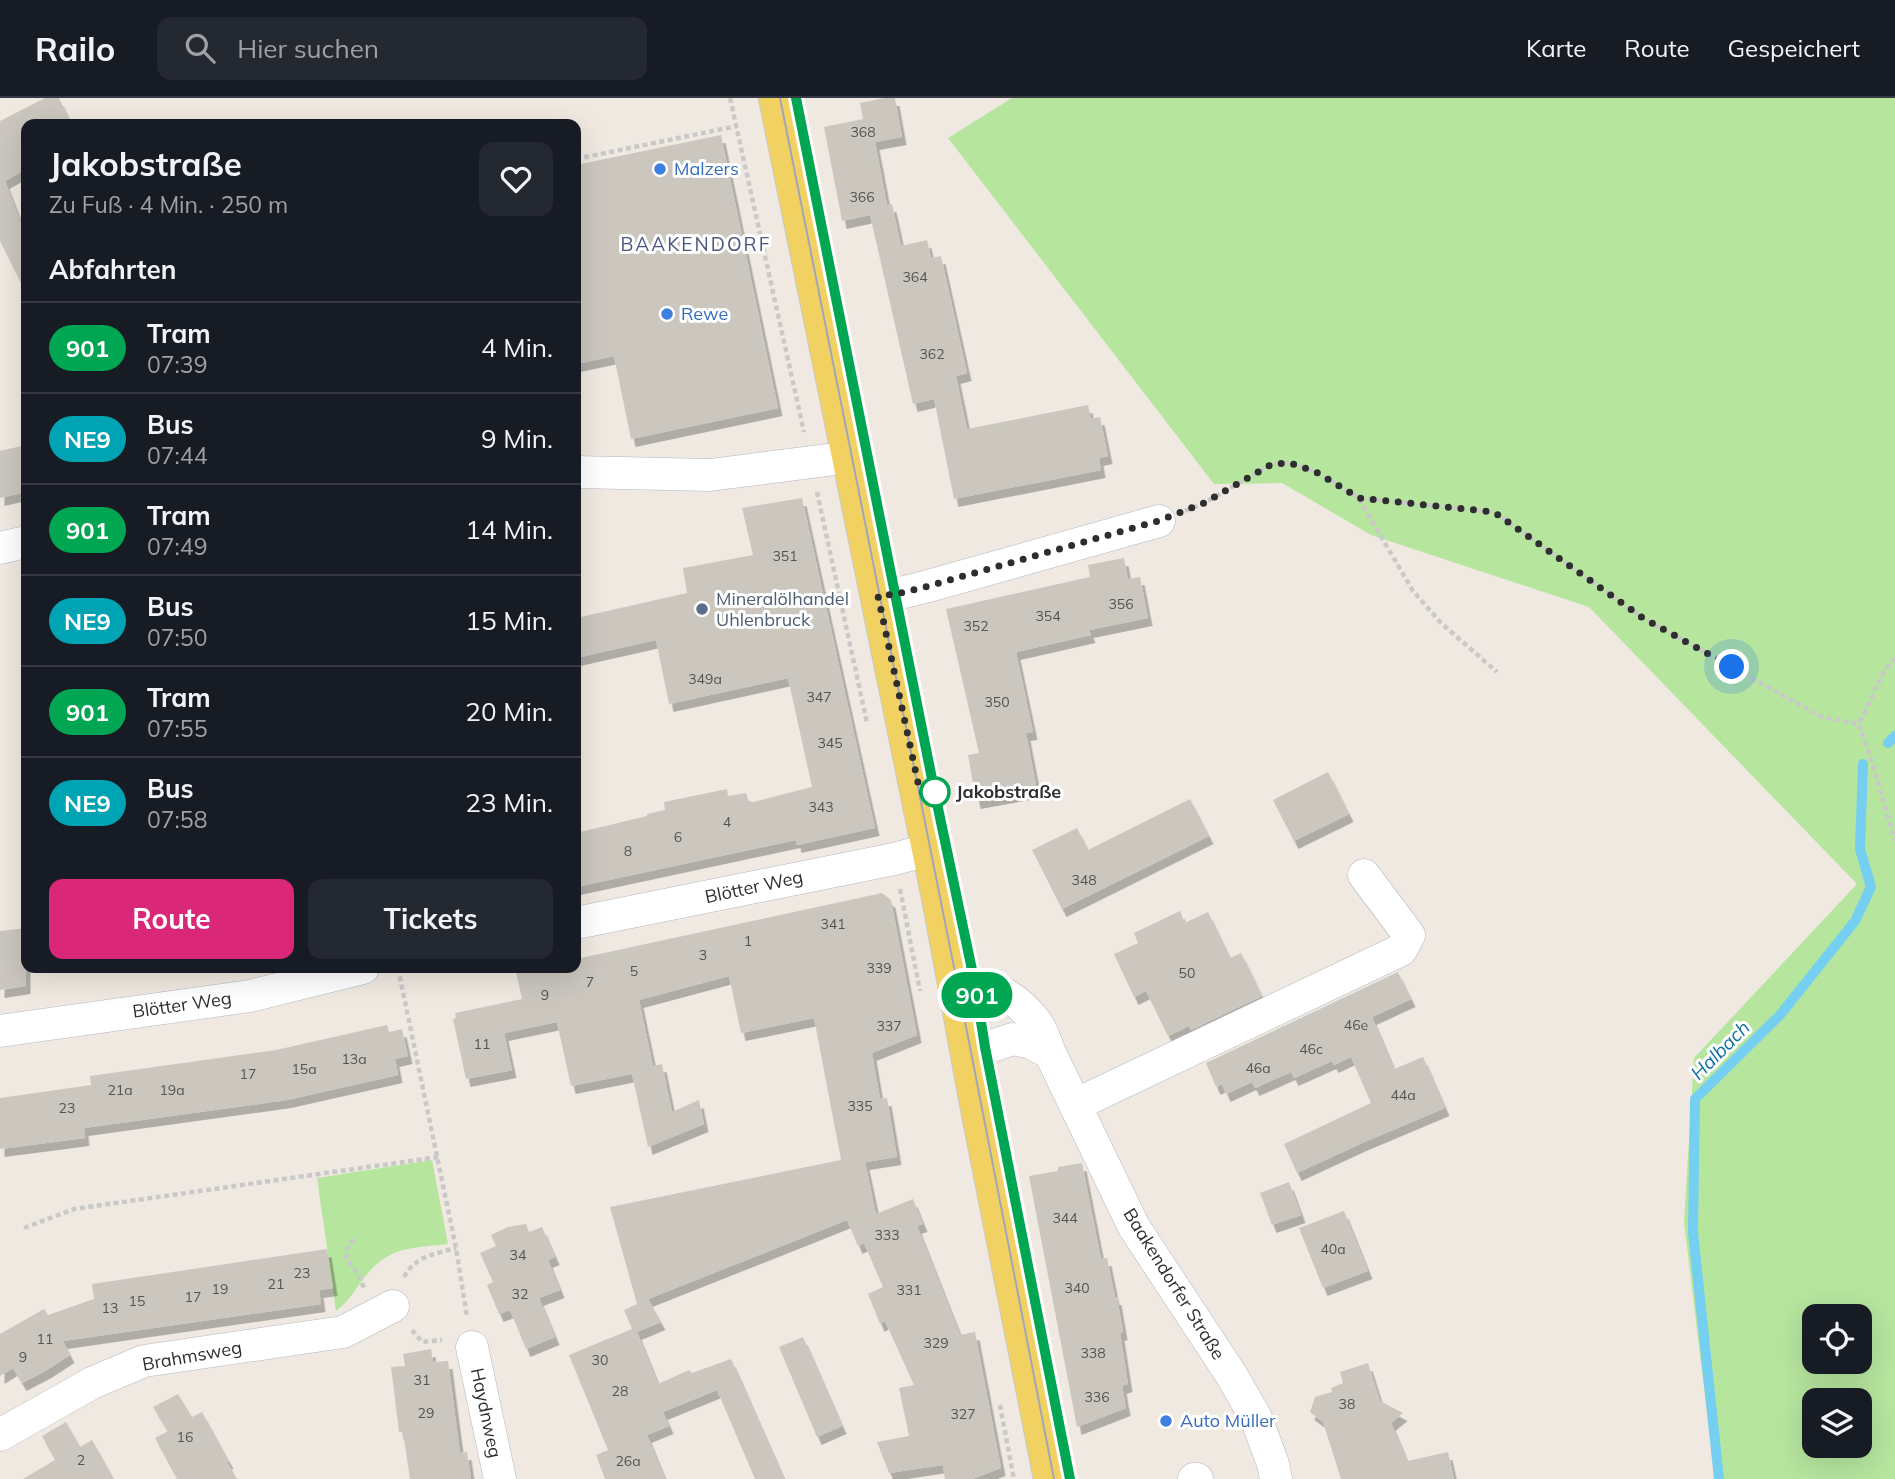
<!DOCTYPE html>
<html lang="de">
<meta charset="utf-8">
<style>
:root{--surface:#171b24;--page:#242831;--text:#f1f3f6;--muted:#9ea1a6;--line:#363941;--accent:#db2777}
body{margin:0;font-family:Mulish,sans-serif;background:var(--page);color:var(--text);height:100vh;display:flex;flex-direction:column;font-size:26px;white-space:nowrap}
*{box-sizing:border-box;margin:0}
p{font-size:23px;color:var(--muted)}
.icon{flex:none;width:38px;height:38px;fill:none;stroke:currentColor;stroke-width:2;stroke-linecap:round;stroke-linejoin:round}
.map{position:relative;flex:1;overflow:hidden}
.panel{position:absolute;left:21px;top:21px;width:560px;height:854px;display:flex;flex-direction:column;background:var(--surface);border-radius:14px;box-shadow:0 7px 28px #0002}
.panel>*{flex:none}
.badge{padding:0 14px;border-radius:23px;font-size:24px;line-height:46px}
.controls{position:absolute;left:1802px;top:1206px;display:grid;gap:14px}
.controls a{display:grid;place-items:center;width:70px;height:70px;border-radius:14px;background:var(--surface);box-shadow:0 7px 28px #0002;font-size:35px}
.you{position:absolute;width:35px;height:35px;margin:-18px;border:5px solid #fff;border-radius:50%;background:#1a73e8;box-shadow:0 0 0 10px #1a73e833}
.map>.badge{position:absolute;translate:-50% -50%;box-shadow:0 0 0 4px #fff}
h2{padding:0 28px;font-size:26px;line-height:63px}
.round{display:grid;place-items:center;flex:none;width:74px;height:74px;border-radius:14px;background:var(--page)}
.headline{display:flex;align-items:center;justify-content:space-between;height:119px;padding:0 28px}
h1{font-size:33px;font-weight:700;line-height:52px}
.primary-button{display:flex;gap:14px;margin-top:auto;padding:14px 28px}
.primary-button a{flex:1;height:80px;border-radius:14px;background:var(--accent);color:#fff;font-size:28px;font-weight:700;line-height:80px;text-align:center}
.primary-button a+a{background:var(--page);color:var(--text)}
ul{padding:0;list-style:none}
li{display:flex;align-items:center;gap:21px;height:91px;padding:0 28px;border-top:2px solid var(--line)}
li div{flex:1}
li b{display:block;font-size:26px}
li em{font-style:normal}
li .badge{min-width:77px;font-weight:700;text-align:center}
header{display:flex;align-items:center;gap:42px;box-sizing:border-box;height:98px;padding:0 35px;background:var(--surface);border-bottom:2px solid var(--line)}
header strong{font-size:33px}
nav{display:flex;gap:38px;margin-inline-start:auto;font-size:24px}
.search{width:490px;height:63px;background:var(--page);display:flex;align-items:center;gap:18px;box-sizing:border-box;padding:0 24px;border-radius:14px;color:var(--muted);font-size:26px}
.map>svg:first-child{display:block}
.green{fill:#b6e59e;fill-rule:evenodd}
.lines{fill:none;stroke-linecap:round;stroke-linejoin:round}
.stream{stroke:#75cff0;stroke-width:10}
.building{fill:#cbc7bf;filter:url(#shadow)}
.minor-casing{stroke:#b4b7c1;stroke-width:33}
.major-casing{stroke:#c9c9c9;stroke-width:40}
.path{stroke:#c9c9c9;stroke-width:4.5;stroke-dasharray:5 3.5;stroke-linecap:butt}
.minor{stroke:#fff;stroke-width:32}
.major{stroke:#f2d163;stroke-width:38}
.tram{stroke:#a3a6b8;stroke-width:2}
.line-casing{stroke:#fff;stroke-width:16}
.line{stroke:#00a651;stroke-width:10}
.walk{stroke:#2e2e2e;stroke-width:7;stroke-dasharray:0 12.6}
.shop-dot{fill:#3f7fe0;stroke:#fff;stroke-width:2.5}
.service-dot{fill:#5c6f8a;stroke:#fff;stroke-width:2.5}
.stop-dot{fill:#fff;stroke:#00a651;stroke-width:3.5}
.labels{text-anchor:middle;stroke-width:6;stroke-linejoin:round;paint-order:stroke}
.number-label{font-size:14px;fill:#555452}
.shop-label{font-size:18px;fill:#366cbe;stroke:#fff;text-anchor:start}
.service-label{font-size:18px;fill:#4e5e75;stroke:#fff;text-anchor:start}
.stop-label{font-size:18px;font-weight:bold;fill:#2e2e2e;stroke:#fff;text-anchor:start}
.street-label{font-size:18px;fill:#2e2e2e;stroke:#fff}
.neighbourhood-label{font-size:19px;letter-spacing:2px;fill:#4d5680;stroke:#fff}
.water-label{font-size:19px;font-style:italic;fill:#0d6fa3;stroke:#fff}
</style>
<header>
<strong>Railo</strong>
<div class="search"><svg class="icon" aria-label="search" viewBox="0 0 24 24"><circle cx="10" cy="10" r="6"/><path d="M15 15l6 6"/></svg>Hier suchen</div>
<nav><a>Karte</a><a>Route</a><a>Gespeichert</a></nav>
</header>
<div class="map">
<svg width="1895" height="1381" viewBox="0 0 1895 1381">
<defs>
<filter id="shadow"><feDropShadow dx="4.5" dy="8" stdDeviation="0" flood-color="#0004"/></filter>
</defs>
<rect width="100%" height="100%" fill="#efe9e1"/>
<!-- green -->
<path class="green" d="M 1012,0 L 1895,0 L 1895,1381 L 1715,1381 L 1684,1124 L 1694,960 L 1857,786 L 1589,509 L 1371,437 L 1282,385 L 1214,386 L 948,40 ZM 1815,1218 L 1860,1218 L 1860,1264 L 1815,1264 ZM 1815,1302 L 1860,1302 L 1860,1348 L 1815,1348 Z
M 432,1062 L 448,1146 C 414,1150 391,1148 368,1175 C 357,1188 350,1203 336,1213 L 317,1080 Z"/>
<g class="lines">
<!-- stream -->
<path class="stream" d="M 1888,645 L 1895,638
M 1719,1381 L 1693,1134 L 1695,1001 L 1780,917 L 1855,823 L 1871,789 L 1860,751 L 1863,666"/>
</g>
<!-- building -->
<path class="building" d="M 45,0 L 59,0 L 71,26 L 26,26 L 26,71 L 5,83 L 26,139 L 26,195 L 0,143 L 0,23 Z
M 884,0 L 895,0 L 902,39 L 875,44 L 887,107 L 892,106 L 901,148 L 927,142 L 931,160 L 941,158 L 967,275 L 956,278 L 967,331 L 1088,307 L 1091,321 L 1100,319 L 1108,358 L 1099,360 L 1101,372 L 954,401 L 934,301 L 913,306 L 870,117 L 842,123 L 824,29 L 863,21 L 860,5 Z
M 721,37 L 778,310 L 631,341 L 614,258 L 576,266 L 576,67 Z
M 26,347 L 26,394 L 0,400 L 0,353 Z
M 802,400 L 875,730 L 797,747 L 796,742 L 576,789 L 576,735 L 647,718 L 647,716 L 665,712 L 664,704 L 727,691 L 728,698 L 746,695 L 749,705 L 812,689 L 788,580 L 669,606 L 656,542 L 576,560 L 576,520 L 687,495 L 683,470 L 753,457 L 742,410 Z
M 1124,460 L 1128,481 L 1140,479 L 1148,520 L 1089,532 L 1091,537 L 1016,554 L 1033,634 L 1026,635 L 1037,692 L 976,703 L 968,657 L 979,655 L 946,511 L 1090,479 L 1088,467 Z
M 1328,674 L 1349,716 L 1294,743 L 1273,702 Z
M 1190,701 L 1209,738 L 1062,811 L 1032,752 L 1077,730 L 1088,752 Z
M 882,795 L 891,802 L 917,937 L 872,955 L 880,1001 L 887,1000 L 897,1059 L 865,1064 L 876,1116 L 913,1101 L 923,1126 L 917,1128 L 960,1237 L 975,1234 L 1001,1370 L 972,1381 L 945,1381 L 943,1367 L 889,1375 L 877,1344 L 909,1338 L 899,1290 L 914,1287 L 885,1223 L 880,1226 L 868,1196 L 883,1189 L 864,1145 L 858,1148 L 847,1122 L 648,1201 L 661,1224 L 637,1234 L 658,1286 L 689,1272 L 692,1275 L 731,1261 L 784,1381 L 755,1381 L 717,1292 L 663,1314 L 669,1328 L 647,1337 L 665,1381 L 605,1381 L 596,1357 L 608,1352 L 569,1257 L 632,1231 L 624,1212 L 642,1204 L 637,1206 L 610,1109 L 841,1062 L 814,920 L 741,935 L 729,878 L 639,902 L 653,968 L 662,966 L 672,1014 L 699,1002 L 704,1026 L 648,1049 L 632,976 L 571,988 L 557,924 L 504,935 L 512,972 L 466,981 L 453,921 L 456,920 L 455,915 L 522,901 L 516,874 L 535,870 L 576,870 L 576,861 Z
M 1180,813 L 1185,825 L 1208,814 L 1230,860 L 1241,855 L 1262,898 L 1191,932 L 1189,928 L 1168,938 L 1146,893 L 1134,899 L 1114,856 L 1138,845 L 1134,835 Z
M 26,830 L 26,888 L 0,892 L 0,833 Z
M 1398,874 L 1411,901 L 1372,919 L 1394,971 L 1423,959 L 1445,1010 L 1362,1045 L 1297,1075 L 1284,1046 L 1371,1005 L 1351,959 L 1334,967 L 1332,963 L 1294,980 L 1291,974 L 1255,990 L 1252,984 L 1226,996 L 1222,986 L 1216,989 L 1206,965 Z
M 387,927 L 389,934 L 402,931 L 408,958 L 395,961 L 398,977 L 287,1002 L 84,1030 L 85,1040 L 0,1051 L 0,1000 L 91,987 L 90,978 L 276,952 Z
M 1082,1065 L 1101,1161 L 1107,1160 L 1115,1199 L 1117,1199 L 1123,1234 L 1120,1235 L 1128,1286 L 1122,1288 L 1126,1310 L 1077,1329 L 1029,1078 L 1058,1073 L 1058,1069 Z
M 1289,1084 L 1301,1117 L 1272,1127 L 1260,1095 Z
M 1344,1113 L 1368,1173 L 1323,1190 L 1299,1130 Z
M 526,1126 L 529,1134 L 542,1129 L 555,1159 L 548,1162 L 560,1192 L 539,1200 L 555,1239 L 526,1251 L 510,1212 L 499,1216 L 487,1187 L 493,1184 L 480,1155 L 496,1148 L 491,1137 L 508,1129 Z
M 327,1151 L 333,1190 L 319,1192 L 321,1206 L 63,1243 L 70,1257 L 47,1272 L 22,1285 L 13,1270 L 0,1278 L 0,1236 L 44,1211 L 48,1217 L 94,1201 L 92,1186 Z
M 803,1239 L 842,1328 L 817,1339 L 779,1249 Z
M 431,1251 L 433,1264 L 448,1263 L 460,1355 L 467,1354 L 471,1381 L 410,1381 L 403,1334 L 399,1334 L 391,1269 L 405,1268 L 403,1256 Z
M 1368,1265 L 1380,1303 L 1403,1315 L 1391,1325 L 1407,1363 L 1448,1354 L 1454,1381 L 1341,1381 L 1323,1324 L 1310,1314 L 1315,1299 L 1332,1294 L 1331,1290 L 1343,1285 L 1340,1274 Z
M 178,1296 L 192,1319 L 202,1314 L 229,1363 L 227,1364 L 237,1381 L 177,1381 L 155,1340 L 168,1333 L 153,1309 Z
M 66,1324 L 80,1349 L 92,1342 L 114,1381 L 23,1381 L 55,1362 L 42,1338 Z"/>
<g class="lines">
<!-- minor casing -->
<g class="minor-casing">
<path id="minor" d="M 576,374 L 710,377 L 851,359
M 0,450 L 26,444
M 879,498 L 896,496 L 925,489 L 1159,423
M 576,825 L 894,761 L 932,751
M 957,887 C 991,885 1014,896 1036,924 C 1042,932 1046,945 1050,955
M 0,933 L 250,898 L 363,870
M 970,955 L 1013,941 L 1031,945 L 1050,955 L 1134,1129 L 1232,1278 L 1256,1320 L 1273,1366 L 1276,1381
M 1075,1007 L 1401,852 L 1409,837 L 1364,777
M 472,1249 L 500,1381
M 0,1337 L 92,1285 L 144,1263 L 343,1234 L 393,1208
M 1194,1381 L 1197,1381"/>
</g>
<!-- major casing -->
<g class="major-casing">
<path id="major" d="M 778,0 L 942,805 L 980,1011 L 1053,1381"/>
</g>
<!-- path -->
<path class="path" d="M 730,0 L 804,334
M 576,61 L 737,28
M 817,394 L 867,625
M 1359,401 L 1413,493 L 1441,525 L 1497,574
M 1185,413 L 1204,405 L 1272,366 L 1290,365 L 1316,374 L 1359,400 L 1494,414 L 1643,520 L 1822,619 L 1859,626
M 1895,560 L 1883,575 L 1859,626 L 1876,677 L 1895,743
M 900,791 L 920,893
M 398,870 L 456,1150 L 467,1219
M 24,1130 L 74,1111 L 438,1059
M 354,1141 L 348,1149 L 346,1160 L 359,1177 L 364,1190
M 404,1179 C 415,1158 435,1156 456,1150
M 412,1232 L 422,1244 L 442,1242
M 1000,1307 L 1014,1381"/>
<!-- minor -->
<use href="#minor" class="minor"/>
<!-- major -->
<use href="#major" class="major"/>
<!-- tram -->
<path class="tram" d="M 780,0 L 971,954 L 1054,1381
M 796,0 L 934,691 L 975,886 L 985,949 L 1070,1381"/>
</g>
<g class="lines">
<!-- line casing -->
<g class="line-casing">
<path id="line" d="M 796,0 L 934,691 L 975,886 L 985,949 L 1070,1381"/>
</g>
<!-- line -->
<use href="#line" class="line"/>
<!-- walk -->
<path class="walk" d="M 935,694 L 920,694 L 878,498 L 896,496 L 925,489 L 1158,423 L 1204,405 L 1272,366 L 1290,365 L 1316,374 L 1359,400 L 1494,414 L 1643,520 L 1732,569"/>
</g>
<!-- markers -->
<g class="shop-dot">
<circle cx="660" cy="71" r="7"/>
<circle cx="667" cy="216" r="7"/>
<circle cx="1166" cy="1323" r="7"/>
</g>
<circle class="service-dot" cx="702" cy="511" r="7"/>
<circle class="stop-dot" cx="935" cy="694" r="14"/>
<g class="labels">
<!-- number labels -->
<g class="number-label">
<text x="863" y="39">368</text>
<text x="862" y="104">366</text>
<text x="915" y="184">364</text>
<text x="932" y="261">362</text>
<text x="785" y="463">351</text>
<text x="1121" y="511">356</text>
<text x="1048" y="523">354</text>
<text x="976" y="533">352</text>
<text x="705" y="586">349a</text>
<text x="819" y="604">347</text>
<text x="997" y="609">350</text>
<text x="830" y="650">345</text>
<text x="821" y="714">343</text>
<text x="727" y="729">4</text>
<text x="678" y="744">6</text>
<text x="628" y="758">8</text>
<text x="1084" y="787">348</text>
<text x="833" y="831">341</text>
<text x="748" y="848">1</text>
<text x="703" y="862">3</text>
<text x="879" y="875">339</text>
<text x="634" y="878">5</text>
<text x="1187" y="880">50</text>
<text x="590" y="889">7</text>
<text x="545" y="902">9</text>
<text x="1356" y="932">46e</text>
<text x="889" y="933">337</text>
<text x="482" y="951">11</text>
<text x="1311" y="956">46c</text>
<text x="354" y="966">13a</text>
<text x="1258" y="975">46a</text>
<text x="304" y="976">15a</text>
<text x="248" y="981">17</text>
<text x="120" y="997">21a</text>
<text x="172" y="997">19a</text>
<text x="1403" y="1002">44a</text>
<text x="860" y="1013">335</text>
<text x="67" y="1015">23</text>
<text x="1065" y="1125">344</text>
<text x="887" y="1142">333</text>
<text x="1333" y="1156">40a</text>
<text x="518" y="1162">34</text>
<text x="302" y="1180">23</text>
<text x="276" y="1191">21</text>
<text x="1077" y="1195">340</text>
<text x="220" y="1196">19</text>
<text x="909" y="1197">331</text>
<text x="520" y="1201">32</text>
<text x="193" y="1204">17</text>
<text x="137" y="1208">15</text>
<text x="110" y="1215">13</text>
<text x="45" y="1246">11</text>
<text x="936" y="1250">329</text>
<text x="1093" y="1260">338</text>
<text x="23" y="1264">9</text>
<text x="600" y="1267">30</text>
<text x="422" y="1287">31</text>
<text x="620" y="1298">28</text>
<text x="1097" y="1304">336</text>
<text x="1347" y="1311">38</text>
<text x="426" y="1320">29</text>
<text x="963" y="1321">327</text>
<text x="185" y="1344">16</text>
<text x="81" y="1367">2</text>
<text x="628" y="1368">26a</text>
</g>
<!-- shop labels -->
<g class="shop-label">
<text x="674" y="77">Malzers</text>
<text x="681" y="222">Rewe</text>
<text x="1180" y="1329">Auto Müller</text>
</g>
<!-- service labels -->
<g class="service-label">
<text x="716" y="507">Mineralölhandel<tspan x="716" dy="21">Uhlenbruck</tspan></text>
</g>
<!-- stop labels -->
<g class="stop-label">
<text x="956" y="700">Jakobstraße</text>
</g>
<!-- street labels -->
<g class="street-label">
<text transform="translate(754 789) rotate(-12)" y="6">Blötter Weg</text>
<text transform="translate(182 907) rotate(-8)" y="6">Blötter Weg</text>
<text transform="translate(1174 1186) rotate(58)" y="6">Baakendorfer Straße</text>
<text transform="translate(192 1258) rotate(-10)" y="6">Brahmsweg</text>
<text transform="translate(486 1315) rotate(78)" y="6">Haydnweg</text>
</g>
<!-- neighbourhood labels -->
<g class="neighbourhood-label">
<text x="696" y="153">BAAKENDORF</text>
</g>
<!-- water labels -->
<g class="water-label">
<text transform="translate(1720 952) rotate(-45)" y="7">Halbach</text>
</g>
</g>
</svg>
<div class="controls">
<a><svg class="icon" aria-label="locate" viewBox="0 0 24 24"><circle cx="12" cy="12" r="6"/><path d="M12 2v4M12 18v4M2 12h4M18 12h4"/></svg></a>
<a><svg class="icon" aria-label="layers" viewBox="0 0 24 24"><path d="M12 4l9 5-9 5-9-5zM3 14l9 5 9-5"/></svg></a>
</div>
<div class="you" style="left:1732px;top:569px"></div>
<b class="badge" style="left:977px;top:897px;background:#00a651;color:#fff">901</b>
<section class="panel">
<div class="headline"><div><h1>Jakobstraße</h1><p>Zu Fuß · 4 Min. · 250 m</p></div><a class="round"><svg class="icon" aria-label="heart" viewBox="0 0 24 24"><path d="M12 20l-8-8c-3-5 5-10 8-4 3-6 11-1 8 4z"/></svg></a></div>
<h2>Abfahrten</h2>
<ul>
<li><span class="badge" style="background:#00a651;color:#fff">901</span><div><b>Tram</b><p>07:39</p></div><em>4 Min.</em></li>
<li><span class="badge" style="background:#00a3b4;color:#fff">NE9</span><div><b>Bus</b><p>07:44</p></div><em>9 Min.</em></li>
<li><span class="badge" style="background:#00a651;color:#fff">901</span><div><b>Tram</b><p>07:49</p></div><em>14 Min.</em></li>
<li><span class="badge" style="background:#00a3b4;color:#fff">NE9</span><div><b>Bus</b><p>07:50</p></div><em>15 Min.</em></li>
<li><span class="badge" style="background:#00a651;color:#fff">901</span><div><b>Tram</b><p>07:55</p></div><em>20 Min.</em></li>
<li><span class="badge" style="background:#00a3b4;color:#fff">NE9</span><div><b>Bus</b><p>07:58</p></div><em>23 Min.</em></li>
</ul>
<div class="primary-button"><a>Route</a><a>Tickets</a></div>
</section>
</div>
